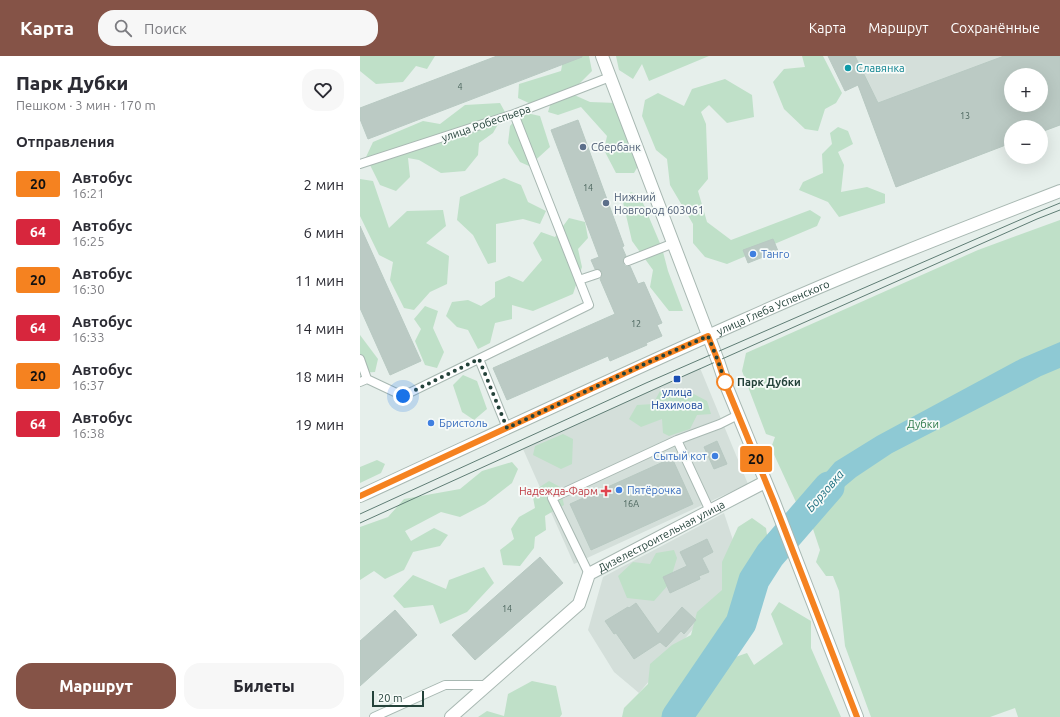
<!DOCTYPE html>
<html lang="ru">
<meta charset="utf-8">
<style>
:root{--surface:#fff;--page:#f7f7f7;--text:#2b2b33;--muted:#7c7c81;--accent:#855347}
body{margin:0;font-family:Ubuntu,sans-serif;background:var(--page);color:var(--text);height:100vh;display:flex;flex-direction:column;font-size:15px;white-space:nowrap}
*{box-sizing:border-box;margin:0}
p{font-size:13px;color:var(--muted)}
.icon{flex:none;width:22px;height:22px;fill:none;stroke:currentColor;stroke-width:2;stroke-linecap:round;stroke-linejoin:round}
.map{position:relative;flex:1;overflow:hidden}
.drawer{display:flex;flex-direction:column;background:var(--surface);width:360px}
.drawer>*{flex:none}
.badge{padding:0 8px;border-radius:3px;font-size:14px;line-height:26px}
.tools{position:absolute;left:644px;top:12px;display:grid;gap:8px}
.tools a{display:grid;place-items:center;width:44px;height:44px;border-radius:50%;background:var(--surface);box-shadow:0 4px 16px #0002;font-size:20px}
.scale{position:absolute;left:12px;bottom:10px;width:52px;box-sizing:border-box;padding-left:4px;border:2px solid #24423a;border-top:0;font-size:11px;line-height:14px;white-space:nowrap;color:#24423a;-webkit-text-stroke:3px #f7fbf9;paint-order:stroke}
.you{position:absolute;width:20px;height:20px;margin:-10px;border:3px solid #fff;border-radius:50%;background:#1a73e8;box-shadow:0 0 0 6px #1a73e833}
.map>.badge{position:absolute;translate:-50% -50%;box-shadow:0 0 0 2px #fff}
h2{padding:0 16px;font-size:15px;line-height:36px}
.round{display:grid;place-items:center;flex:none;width:42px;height:42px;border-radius:16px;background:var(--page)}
.summary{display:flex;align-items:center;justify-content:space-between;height:68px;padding:0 16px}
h1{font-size:19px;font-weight:800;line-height:30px}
.cta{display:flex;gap:8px;margin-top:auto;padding:8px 16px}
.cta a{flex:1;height:46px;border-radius:16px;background:var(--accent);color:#fff;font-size:16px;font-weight:800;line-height:46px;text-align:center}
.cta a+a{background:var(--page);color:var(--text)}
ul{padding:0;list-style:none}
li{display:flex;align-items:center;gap:12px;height:48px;padding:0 16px}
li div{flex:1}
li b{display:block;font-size:15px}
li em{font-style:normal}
li .badge{min-width:44px;font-weight:700;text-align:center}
header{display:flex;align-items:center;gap:24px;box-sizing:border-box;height:56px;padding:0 20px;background:var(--accent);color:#fff}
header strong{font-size:19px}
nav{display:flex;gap:22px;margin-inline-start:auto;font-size:14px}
.search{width:280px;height:36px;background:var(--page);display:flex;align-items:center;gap:10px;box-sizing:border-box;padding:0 14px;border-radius:16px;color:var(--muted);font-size:15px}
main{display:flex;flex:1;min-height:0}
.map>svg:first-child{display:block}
.built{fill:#d4dfda;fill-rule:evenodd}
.green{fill:#bfe0c8}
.water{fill:#8ec9d4}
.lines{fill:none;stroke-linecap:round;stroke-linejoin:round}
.river{stroke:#8ec9d4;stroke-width:31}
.building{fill:#bbcac4;stroke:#b8c9c2;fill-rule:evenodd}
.service-casing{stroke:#a8b8b2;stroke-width:10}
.minor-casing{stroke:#a8b8b2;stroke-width:14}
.service{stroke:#fff;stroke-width:8}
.minor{stroke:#fff;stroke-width:12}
.tram{stroke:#5f7d75;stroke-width:1}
.line-casing{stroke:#fff;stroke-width:9}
.line{stroke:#f58220;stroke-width:6}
.walk{stroke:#24423a;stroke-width:4;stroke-dasharray:0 7.2}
.culture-dot{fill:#0f9aa8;stroke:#f7fbf9;stroke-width:1.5}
.service-dot{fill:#5c6f8a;stroke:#f7fbf9;stroke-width:1.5}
.shop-dot{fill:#3f7fe0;stroke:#f7fbf9;stroke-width:1.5}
.transit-dot{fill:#1a4fb4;stroke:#f7fbf9;stroke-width:1.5}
.stop-dot{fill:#fff;stroke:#f58220;stroke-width:2}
.health-dot{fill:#e0444e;stroke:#f7fbf9;stroke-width:1.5}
.labels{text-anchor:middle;stroke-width:3.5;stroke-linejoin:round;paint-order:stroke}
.number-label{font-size:9px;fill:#4a645c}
.culture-label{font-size:11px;fill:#0d838f;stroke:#f7fbf9;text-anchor:start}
.street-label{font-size:11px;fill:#24423a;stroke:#f7fbf9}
.service-label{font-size:11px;fill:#4e5e75;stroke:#f7fbf9;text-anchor:start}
.shop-label{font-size:11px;fill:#366cbe;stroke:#f7fbf9;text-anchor:start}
.stop-label{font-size:11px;font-weight:bold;fill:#24423a;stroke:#f7fbf9;text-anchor:start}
.transit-label{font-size:11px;fill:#164399;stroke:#f7fbf9}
.park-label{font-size:11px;fill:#2d7a4b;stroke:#f7fbf9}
.health-label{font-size:11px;fill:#be3a42;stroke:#f7fbf9;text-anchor:end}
.water-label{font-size:12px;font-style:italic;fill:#1c6f80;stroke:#f7fbf9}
</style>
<header>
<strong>Карта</strong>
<div class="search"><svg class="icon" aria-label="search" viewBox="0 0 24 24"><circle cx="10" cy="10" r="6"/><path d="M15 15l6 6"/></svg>Поиск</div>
<nav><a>Карта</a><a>Маршрут</a><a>Сохранённые</a></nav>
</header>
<main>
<section class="drawer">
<div class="summary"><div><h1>Парк Дубки</h1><p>Пешком · 3 мин · 170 m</p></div><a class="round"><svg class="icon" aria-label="heart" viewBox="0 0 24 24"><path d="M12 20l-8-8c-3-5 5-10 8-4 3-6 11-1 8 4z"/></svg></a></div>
<h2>Отправления</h2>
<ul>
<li><span class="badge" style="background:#f58220;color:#111">20</span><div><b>Автобус</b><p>16:21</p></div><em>2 мин</em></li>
<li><span class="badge" style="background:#d7263d;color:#fff">64</span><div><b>Автобус</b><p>16:25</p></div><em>6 мин</em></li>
<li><span class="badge" style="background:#f58220;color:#111">20</span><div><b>Автобус</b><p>16:30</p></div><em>11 мин</em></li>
<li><span class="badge" style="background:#d7263d;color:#fff">64</span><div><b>Автобус</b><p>16:33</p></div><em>14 мин</em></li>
<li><span class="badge" style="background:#f58220;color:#111">20</span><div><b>Автобус</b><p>16:37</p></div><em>18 мин</em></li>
<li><span class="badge" style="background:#d7263d;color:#fff">64</span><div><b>Автобус</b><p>16:38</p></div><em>19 мин</em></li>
</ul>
<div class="cta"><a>Маршрут</a><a>Билеты</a></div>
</section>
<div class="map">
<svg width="700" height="661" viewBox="0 0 700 661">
<rect width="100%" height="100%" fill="#e6efeb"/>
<!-- built -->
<path class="built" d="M 495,0 L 700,0 L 700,69 L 681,76 L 681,71 L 651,71 L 651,87 L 536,131 L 498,29 L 507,25 ZM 651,19 L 681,19 L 681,49 L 651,49 Z
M 340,312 L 388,428 L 214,508 L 163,393 Z
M 364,457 L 378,499 L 371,528 L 279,637 L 254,616 L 228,574 L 243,521 Z"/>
<!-- green -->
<path class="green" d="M 0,0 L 75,0 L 67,13 L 56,10 L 43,26 L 16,28 L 0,15 Z
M 201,0 L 229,0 L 232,15 L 219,28 L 171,48 L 158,42 L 159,28 L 201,15 L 203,4 Z
M 256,0 L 349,0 L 289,25 L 282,8 L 273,23 L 259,14 Z
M 442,0 L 463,0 L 482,37 L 476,47 L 465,53 L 458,75 L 445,73 L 424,53 L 413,26 L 424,13 L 445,11 Z
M 365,23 L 392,39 L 394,61 L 367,67 L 349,49 L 341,56 L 346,68 L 348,123 L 338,135 L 347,166 L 371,184 L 450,154 L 461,161 L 457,170 L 367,208 L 345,201 L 333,187 L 333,168 L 310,129 L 307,103 L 296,94 L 282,60 L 285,44 L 298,37 L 324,50 L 332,33 Z
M 212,38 L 230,46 L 257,47 L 281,105 L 274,117 L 256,117 L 244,94 L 247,80 L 221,51 L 198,59 L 188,56 L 191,46 Z
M 140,47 L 145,56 L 133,77 L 119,87 L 118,99 L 105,115 L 81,117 L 59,104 L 48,102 L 50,121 L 36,135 L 20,129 L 6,101 L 13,86 L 63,65 L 80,68 L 105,49 Z
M 162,56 L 180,60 L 190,91 L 169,110 L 160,106 L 148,87 L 150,70 Z
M 478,71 L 488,75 L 493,88 L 478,96 L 484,109 L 481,136 L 507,131 L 525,138 L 525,147 L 479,161 L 468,146 L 439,134 L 443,126 L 463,117 L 462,98 L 472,88 L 470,77 Z
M 144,122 L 161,129 L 168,146 L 186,155 L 180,168 L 163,163 L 136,168 L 136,206 L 128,208 L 113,179 L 97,164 L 100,141 Z
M 0,123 L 13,125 L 29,172 L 47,155 L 83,154 L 86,170 L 66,187 L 89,200 L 87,228 L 70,236 L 54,254 L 44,252 L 30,224 L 33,206 L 19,199 L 0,160 Z
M 271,136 L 280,140 L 302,192 L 308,215 L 323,255 L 309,255 L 290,231 L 293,214 L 272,185 L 263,146 Z
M 209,162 L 225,166 L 228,182 L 218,193 L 222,211 L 213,238 L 173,255 L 152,249 L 152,263 L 135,267 L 130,287 L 118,293 L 108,274 L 97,271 L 86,260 L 92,246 L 108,244 L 121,250 L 135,241 L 135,226 L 149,220 L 163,226 L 182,204 L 173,187 L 181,176 L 195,181 Z
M 700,164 L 700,661 L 658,661 L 655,652 L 630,661 L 511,661 L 485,590 L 479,535 L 473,520 L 466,520 L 456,506 L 460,494 L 450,464 L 452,461 L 441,457 L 411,392 L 415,381 L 406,378 L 382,315 L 386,297 L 618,194 Z
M 65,250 L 78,255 L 73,272 L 84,296 L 77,312 L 65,309 L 55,285 L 61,273 L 54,263 Z
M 0,279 L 18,303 L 15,316 L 0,317 Z
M 103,319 L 117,325 L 127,353 L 114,364 L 102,356 L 93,329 Z
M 300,335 L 330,336 L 347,345 L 351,358 L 337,359 L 330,373 L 309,380 L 303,377 L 302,363 L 281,371 L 269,363 L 277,349 L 293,348 Z
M 203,378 L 213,383 L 212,408 L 201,413 L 173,399 L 175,390 Z
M 17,404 L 25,408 L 21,417 L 0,427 L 0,411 Z
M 152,406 L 158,413 L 152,427 L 125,448 L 100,461 L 81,456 L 45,475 L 51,485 L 74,472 L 88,479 L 80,490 L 53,496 L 44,514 L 25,523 L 14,515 L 0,524 L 0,471 L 28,461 L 44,443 L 100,433 L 122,415 Z
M 189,425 L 200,431 L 204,449 L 185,460 L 186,474 L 175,481 L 174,492 L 160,510 L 143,509 L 140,494 L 154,483 L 151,473 L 159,461 L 175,452 L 172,436 Z
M 392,462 L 406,472 L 412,513 L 388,566 L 350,595 L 346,610 L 323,650 L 309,661 L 262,661 L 264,652 L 288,628 L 290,608 L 312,589 L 331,579 L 337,556 L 362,534 L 362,506 L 378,471 Z
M 314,494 L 317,502 L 309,528 L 294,545 L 267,542 L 258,520 L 273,506 L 290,508 L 296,497 Z
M 124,511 L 134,527 L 107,556 L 80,568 L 73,549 L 44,552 L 33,540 L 53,519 L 86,533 L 89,524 Z
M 419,546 L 451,565 L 451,592 L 481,661 L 333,661 L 343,644 L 359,626 L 364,605 L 387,597 L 394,609 L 423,588 L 411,558 Z
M 172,625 L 196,630 L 202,658 L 200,661 L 118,661 L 127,655 L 144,660 L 148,638 Z"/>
<!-- water -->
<path class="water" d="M 700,286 L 700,312 L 681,320 L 532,397 L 496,421 L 472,441 L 444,470 L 438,453 L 451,434 L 475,406 L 517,380 L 660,303 Z"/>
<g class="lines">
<!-- river -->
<path class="river" d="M 317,661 L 381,567 L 394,524 L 410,499 L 469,431"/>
</g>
<!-- building -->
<path class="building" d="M 137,0 L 222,0 L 222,1 L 8,83 L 0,63 L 0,52 Z
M 468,0 L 495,0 L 518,47 L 644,0 L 700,0 L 700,69 L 681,76 L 681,71 L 651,71 L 651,87 L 536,131 L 498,29 L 485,35 ZM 651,19 L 681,19 L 681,49 L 651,49 Z
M 218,64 L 264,190 L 262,191 L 266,200 L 264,202 L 263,207 L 265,210 L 270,210 L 278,228 L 284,226 L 302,267 L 297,269 L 302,280 L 286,287 L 287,289 L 250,305 L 248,300 L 147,344 L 133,312 L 255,258 L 240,223 L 242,219 L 242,216 L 238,213 L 235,213 L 231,204 L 239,201 L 191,74 Z
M 0,170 L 61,305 L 30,319 L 0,252 Z
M 413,183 L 418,195 L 388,207 L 383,194 Z
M 357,385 L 367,408 L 354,413 L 344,391 Z
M 312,402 L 333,448 L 231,494 L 210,448 Z
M 347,483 L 353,496 L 342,502 L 349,516 L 339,520 L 340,523 L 310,537 L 303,521 L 327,510 L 320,496 Z
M 180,501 L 203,527 L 115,604 L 92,579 Z
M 276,547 L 298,578 L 322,551 L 336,564 L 324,578 L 321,575 L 306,591 L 300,586 L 274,603 L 256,577 L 254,578 L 245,565 L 268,551 L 269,552 Z
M 35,554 L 57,579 L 0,630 L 0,585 Z"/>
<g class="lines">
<!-- service casing -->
<g class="service-casing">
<path id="service" d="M 0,108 L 154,58 L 250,21
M 268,205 L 314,187
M 219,224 L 237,218
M 0,303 L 7,323 L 0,326
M 119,303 L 147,372
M 7,323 L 43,340 L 229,249 L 154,58
M 317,384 L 360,368 L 378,359
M 229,518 L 192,442 L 317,384 L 350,455
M 14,661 L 85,629 L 125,629"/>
</g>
<!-- minor casing -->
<g class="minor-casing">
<g id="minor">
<path d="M 242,0 L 358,305 L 366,329 L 414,446 L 497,661"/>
<path id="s1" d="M 0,440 C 128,381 255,321 384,264 C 488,217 594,176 700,135"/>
<path id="s2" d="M 91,661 L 219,548 L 229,518 L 405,426"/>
</g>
</g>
<!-- service -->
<use href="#service" class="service"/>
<!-- minor -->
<use href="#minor" class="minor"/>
<!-- tram -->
<path class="tram" d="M 0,458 L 286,327 L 678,156 L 700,147
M 0,467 L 317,323 L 677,163 L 700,154"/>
</g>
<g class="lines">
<!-- line casing -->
<g class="line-casing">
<path id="line" d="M 0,440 L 291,305 L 348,280 L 358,305 L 366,329 L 414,446 L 497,661"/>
</g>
<!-- line -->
<use href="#line" class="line"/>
<!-- walk -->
<path class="walk" d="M 43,340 L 119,303 L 147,372 L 291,305 L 348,280 L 358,305 L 366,329 L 365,326"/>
</g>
<!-- markers -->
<circle class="culture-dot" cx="488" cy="12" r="4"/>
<g class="service-dot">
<circle cx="223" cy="91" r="4"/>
<circle cx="246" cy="147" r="4"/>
</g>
<g class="shop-dot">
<circle cx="393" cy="198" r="4"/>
<circle cx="71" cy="367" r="4"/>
<circle cx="355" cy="400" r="4"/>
<circle cx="259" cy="434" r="4"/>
</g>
<rect class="transit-dot" x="313" y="319" width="8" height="8" rx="2"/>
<circle class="stop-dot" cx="365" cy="326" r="8"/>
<path class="health-dot" d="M244 429h4v4h4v4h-4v4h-4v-4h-4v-4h4z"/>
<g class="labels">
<!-- number labels -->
<g class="number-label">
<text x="100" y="34">4</text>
<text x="605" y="63">13</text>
<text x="228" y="135">14</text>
<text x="276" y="271">12</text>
<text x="271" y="451">16А</text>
<text x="147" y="556">14</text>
</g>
<!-- culture labels -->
<g class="culture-label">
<text x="496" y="16">Славянка</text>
</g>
<!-- street labels -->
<g class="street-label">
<text transform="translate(126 67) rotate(-19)" y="4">улица Робеспьера</text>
<text dy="4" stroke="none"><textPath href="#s1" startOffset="454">улица Глеба Успенского</textPath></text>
<text dy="4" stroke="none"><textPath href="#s2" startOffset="284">Дизелестроительная улица</textPath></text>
</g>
<!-- service labels -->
<g class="service-label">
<text x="231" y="95">Сбербанк</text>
<text x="254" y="145">Нижний<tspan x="254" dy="13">Новгород 603061</tspan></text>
</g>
<!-- shop labels -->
<g class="shop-label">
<text x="401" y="202">Танго</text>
<text x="79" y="371">Бристоль</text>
<text x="347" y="404" text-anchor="end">Сытый кот</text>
<text x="267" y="438">Пятёрочка</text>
</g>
<!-- stop labels -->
<g class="stop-label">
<text x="377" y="330">Парк Дубки</text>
</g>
<!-- transit labels -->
<g class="transit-label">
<text x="317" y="340">улица<tspan x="317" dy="13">Нахимова</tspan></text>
</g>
<!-- park labels -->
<g class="park-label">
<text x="563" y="372">Дубки</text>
</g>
<!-- health labels -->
<g class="health-label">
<text x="238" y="439">Надежда-Фарм</text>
</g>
<!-- water labels -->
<g class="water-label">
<text transform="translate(465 435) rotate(-49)" y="4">Борзовка</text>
</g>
</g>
</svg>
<div class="tools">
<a>+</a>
<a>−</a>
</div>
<div class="scale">20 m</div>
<div class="you" style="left:43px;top:340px"></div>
<b class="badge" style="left:396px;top:403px;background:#f58220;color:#111">20</b>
</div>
</main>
